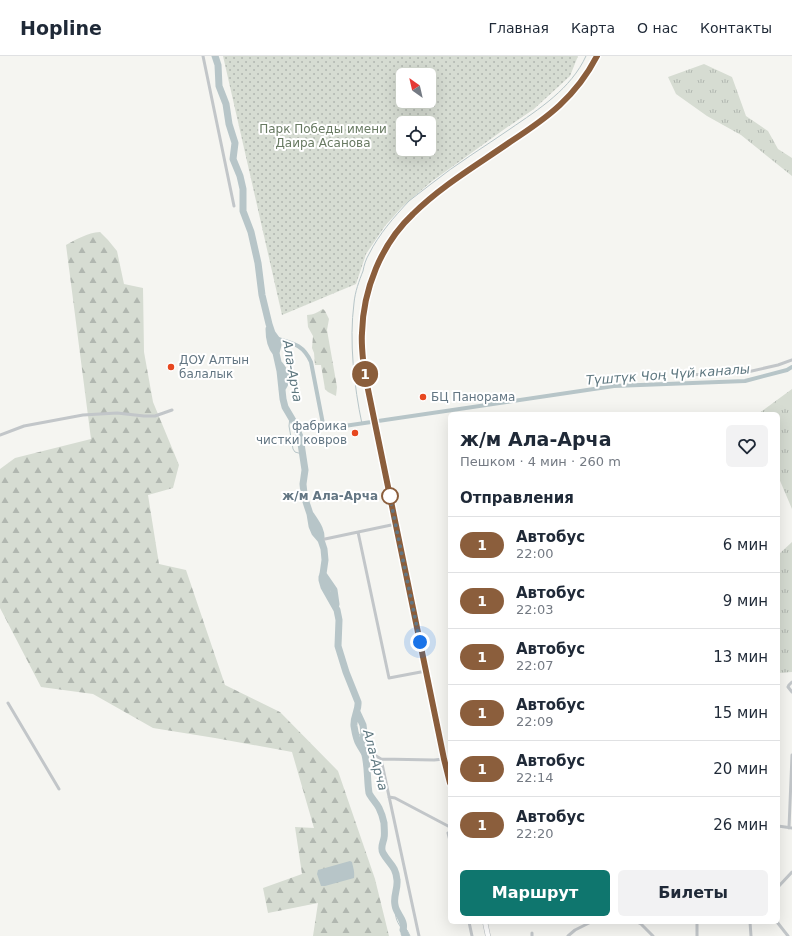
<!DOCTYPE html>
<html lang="ru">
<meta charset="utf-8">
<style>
:root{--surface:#fff;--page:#f2f2f3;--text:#1f2937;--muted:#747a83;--line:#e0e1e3;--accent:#0f766e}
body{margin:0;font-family:"DejaVu Sans",sans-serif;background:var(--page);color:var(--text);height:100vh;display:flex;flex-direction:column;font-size:15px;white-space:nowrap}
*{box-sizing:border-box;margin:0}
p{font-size:13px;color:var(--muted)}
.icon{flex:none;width:22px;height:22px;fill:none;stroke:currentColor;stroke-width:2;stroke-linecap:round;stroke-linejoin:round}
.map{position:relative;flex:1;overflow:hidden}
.details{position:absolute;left:448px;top:356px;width:332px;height:512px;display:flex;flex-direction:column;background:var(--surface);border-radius:6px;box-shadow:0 4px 16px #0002}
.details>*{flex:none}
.badge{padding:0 8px;border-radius:13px;font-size:14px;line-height:26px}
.needle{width:26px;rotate:326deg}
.tools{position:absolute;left:396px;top:12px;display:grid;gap:8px}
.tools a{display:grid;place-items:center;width:40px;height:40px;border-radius:6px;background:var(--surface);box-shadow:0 4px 16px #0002;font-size:20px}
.you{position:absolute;width:20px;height:20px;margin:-10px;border:3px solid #fff;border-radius:50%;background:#1a73e8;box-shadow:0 0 0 6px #1a73e833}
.map>.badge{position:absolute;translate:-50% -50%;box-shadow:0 0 0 2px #fff}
h2{padding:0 12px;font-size:15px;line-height:36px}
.round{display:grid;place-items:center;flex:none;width:42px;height:42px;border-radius:6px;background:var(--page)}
.overview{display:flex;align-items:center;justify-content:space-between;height:68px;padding:0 12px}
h1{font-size:19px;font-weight:800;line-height:30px}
.button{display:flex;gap:8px;margin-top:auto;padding:8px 12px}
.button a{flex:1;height:46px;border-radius:6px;background:var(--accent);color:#fff;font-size:16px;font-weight:800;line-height:46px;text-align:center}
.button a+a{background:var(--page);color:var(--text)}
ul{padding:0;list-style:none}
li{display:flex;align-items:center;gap:12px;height:56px;padding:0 12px;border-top:1px solid var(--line)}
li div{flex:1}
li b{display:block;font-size:15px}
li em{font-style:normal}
li .badge{min-width:44px;font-weight:700;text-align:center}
header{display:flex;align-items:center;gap:24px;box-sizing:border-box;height:56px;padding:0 20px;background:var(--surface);border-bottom:1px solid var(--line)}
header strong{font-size:19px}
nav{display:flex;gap:22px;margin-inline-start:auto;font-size:14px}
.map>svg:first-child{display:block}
.grass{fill:url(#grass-tufts)}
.forest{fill:url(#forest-firs)}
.park{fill:url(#park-dots);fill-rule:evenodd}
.water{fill:#b7c5c8}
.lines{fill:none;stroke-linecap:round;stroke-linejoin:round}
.stream{stroke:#b7c5c8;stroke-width:1}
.canal{stroke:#b7c5c8;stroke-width:4}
.river{stroke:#b7c5c8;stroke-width:7}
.secondary-casing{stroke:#b4babe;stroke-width:5.5}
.street{stroke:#c2c6c9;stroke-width:3}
.secondary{stroke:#fff;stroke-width:4.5}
.line-casing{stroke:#fff;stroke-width:9}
.line{stroke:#8b5e3c;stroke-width:6}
.walk{stroke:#637683;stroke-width:4;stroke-dasharray:0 7.2}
.poi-dot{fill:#e7471f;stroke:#fff;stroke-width:1.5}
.stop-dot{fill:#fff;stroke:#8b5e3c;stroke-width:2}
.labels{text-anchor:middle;stroke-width:4;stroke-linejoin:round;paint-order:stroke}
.park-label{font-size:12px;fill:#687a62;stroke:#fff}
.poi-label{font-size:12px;fill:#637683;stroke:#fff;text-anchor:start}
.stop-label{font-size:12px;font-weight:bold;fill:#637683;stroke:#fff;text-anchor:end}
.water-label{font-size:13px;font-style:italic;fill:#5f7880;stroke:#fff}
</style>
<header>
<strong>Hopline</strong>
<nav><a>Главная</a><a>Карта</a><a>О нас</a><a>Контакты</a></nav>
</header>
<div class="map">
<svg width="792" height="880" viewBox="0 0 792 880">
<defs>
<pattern id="grass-tufts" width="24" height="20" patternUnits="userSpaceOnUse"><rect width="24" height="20" fill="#d6dcd2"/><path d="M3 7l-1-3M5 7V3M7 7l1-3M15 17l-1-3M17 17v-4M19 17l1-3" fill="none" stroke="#b1b7b0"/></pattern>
<pattern id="forest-firs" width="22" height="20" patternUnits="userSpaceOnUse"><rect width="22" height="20" fill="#d6dcd2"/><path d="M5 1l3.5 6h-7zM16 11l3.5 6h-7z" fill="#b1b7b0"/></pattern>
<pattern id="park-dots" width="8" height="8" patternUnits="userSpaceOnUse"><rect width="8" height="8" fill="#d6dcd2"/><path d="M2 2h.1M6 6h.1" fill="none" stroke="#b1b7b0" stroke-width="1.8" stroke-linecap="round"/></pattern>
</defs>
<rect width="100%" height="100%" fill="#f5f5f1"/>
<!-- grass -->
<path class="grass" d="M 704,8 L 732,21 L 746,60 L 768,75 L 778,93 L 792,102 L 792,120 L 741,79 L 707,60 L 676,38 L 668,21 Z
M 792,333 L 792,453 L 778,420 L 778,358 L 758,358 Z
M 792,486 L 792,616 L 778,617 L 778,499 Z"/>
<!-- forest -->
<path class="forest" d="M 100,176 L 108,184 L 117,195 L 124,228 L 143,232 L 144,296 L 153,346 L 179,409 L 173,432 L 148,439 L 159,508 L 186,514 L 225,629 L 280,656 L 338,715 L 375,823 L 389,880 L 313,880 L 318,847 L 268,857 L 263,832 L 302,818 L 295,771 L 314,772 L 292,696 L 215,682 L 153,672 L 93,638 L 41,631 L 0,552 L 0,413 L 15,402 L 91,383 L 66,189 C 77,183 87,177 100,176 Z
M 323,253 L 325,255 L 329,263 L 327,274 L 337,331 L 336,340 L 328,336 L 325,333 L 321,309 L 315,309 L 314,297 L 312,292 L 313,280 L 308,271 L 307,259 C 313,259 318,256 323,253 Z"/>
<!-- park -->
<path class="park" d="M 223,0 L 578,0 L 570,20 L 534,53 L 506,72 L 431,126 L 402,151 L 385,170 L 366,198 L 356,228 L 282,259 ZM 403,19 L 429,19 L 429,45 L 403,45 ZM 403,67 L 429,67 L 429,93 L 403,93 Z"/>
<!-- water -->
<path class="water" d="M 350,805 L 352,806 C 353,811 355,816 354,822 L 325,830 L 321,830 L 317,818 L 318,814 Z"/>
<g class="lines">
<!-- stream -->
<path class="stream" d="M 290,361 L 289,370 L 293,393 L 295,396 L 302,398
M 362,368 C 354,330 349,285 354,247 C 355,236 359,225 363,215 C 364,209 366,203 369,198 C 379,178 394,161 409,145 C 416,139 424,134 431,128 C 456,108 484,91 510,73 C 539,53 571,33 586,0
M 355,672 L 363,684
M 396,853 C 394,861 398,868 403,874 L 401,878 L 402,880
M 404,871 L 407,874 L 410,880"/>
<!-- canal -->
<path class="canal" d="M 275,282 C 292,287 303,288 311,306 L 324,373 L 614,330 L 745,325 L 787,314 L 792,311"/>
<!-- river -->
<path class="river" d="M 215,0 L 218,9 L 219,30 L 226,48 L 229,68 L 235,87 L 233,103 L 240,120 L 243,133 L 243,155 L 251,176 L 258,207 L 262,239 L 269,268 L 272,277 L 277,284 L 278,289 L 276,297 L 280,315 L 283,343 L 285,351 L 295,368 L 300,381 L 305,414 L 303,428 L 304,438 L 306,446 L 310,458 L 312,470 L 315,477 L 321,484 L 324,493 L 325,504 L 323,518 L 322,521 L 322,524 L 324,531 L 337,554 L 339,564 L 338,590 L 346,616 L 358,646 C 359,654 353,661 354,670 C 355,676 356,683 359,688 C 361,692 364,695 365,699 C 368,711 367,724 369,737 C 371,742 376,746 379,752 C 381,756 383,762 384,767 C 384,771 385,778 384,782 C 383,787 380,792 383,797 C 389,808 396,810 397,824 C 398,833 393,840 395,849 C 396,858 406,864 403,874 L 406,880
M 269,273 C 269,282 270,290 276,297
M 280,309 C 289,322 289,321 282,333
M 311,459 C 316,467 322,474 321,484
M 323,518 L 334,534 L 336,548
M 357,656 L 363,669 L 364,677 L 363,684 L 364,689 L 363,694"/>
<!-- secondary casing -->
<g class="secondary-casing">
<path id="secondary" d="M 450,727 L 444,703 C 425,612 407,521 388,431 C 382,402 375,372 370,343 C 365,318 360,292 362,266 C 366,226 384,186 413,157 C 443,127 483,105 518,81 C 538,67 559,53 575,34 C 584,24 591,12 597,0
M 485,866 L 488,880"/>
</g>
<!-- street -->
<path class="street" d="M 203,0 L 234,150
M 684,319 L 743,317 L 778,309 L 792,304
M 0,379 L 24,370 L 83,359 L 117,357 L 144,360 L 155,360 L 172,354
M 358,476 L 389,622 L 426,615
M 325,483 L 396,468
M 792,626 L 789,629 L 788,631 L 792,636
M 8,647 L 59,733
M 373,698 L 381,703 L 434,704 L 444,703
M 381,703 L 419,880
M 389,741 L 395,742 L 448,770
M 778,770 L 792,772
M 789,772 L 792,699
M 448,777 L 450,785
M 778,831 L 792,816
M 469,866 L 472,880
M 637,866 L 641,868 L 653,880
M 750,866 L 751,880
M 777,866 L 788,880
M 532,877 L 532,880
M 568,880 L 575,874 L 591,866
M 697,880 L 697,866"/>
<!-- secondary -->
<use href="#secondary" class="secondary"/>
</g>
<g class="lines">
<!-- line casing -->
<g class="line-casing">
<path id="line" d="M 450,727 L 444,703 L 429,630 L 364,314 C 363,301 361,289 362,277 C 363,234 381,188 413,158 C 441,130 477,109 510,86 C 547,62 576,41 597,0"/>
</g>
<!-- line -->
<use href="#line" class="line"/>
<!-- walk -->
<path class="walk" d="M 390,440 L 389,437 L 420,586"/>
</g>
<!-- markers -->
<g class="poi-dot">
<circle cx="171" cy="311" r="4"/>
<circle cx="423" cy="341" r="4"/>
<circle cx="355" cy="377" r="4"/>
</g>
<circle class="stop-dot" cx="390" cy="440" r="8"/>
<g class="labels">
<!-- park labels -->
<g class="park-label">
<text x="323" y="77">Парк Победы имени<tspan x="323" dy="14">Даира Асанова</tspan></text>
</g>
<!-- poi labels -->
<g class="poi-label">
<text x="179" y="308">ДОУ Алтын<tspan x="179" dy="14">балалык</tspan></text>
<text x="431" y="345">БЦ Панорама</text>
<text x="347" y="374" text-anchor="end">фабрика<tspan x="347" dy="14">чистки ковров</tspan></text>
</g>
<!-- stop labels -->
<g class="stop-label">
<text x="378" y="444">ж/м Ала-Арча</text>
</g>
<!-- water labels -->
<g class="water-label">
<text transform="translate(293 315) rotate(80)" y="5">Ала-Арча</text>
<text transform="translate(668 318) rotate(-4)" y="5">Түштүк Чоң Чүй каналы</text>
<text transform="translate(376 704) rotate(75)" y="5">Ала-Арча</text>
</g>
</g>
</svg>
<div class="tools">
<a><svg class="needle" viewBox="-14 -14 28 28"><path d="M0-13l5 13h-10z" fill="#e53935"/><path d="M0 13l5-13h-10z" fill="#747a83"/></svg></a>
<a><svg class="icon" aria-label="locate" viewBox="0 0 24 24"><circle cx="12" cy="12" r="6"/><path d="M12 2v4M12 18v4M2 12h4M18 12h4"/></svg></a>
</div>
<div class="you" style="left:420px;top:586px"></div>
<b class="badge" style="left:365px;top:318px;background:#8b5e3c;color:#fff">1</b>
<section class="details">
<div class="overview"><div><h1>ж/м Ала-Арча</h1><p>Пешком · 4 мин · 260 m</p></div><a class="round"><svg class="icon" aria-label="heart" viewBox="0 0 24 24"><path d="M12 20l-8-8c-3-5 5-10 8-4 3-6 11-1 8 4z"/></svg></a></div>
<h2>Отправления</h2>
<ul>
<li><span class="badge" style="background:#8b5e3c;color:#fff">1</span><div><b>Автобус</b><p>22:00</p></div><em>6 мин</em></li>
<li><span class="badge" style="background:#8b5e3c;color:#fff">1</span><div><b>Автобус</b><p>22:03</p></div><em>9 мин</em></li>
<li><span class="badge" style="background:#8b5e3c;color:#fff">1</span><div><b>Автобус</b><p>22:07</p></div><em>13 мин</em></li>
<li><span class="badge" style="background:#8b5e3c;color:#fff">1</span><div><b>Автобус</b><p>22:09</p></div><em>15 мин</em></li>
<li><span class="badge" style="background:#8b5e3c;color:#fff">1</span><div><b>Автобус</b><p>22:14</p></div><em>20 мин</em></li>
<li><span class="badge" style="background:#8b5e3c;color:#fff">1</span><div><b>Автобус</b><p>22:20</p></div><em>26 мин</em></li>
</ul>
<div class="button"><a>Маршрут</a><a>Билеты</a></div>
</section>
</div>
